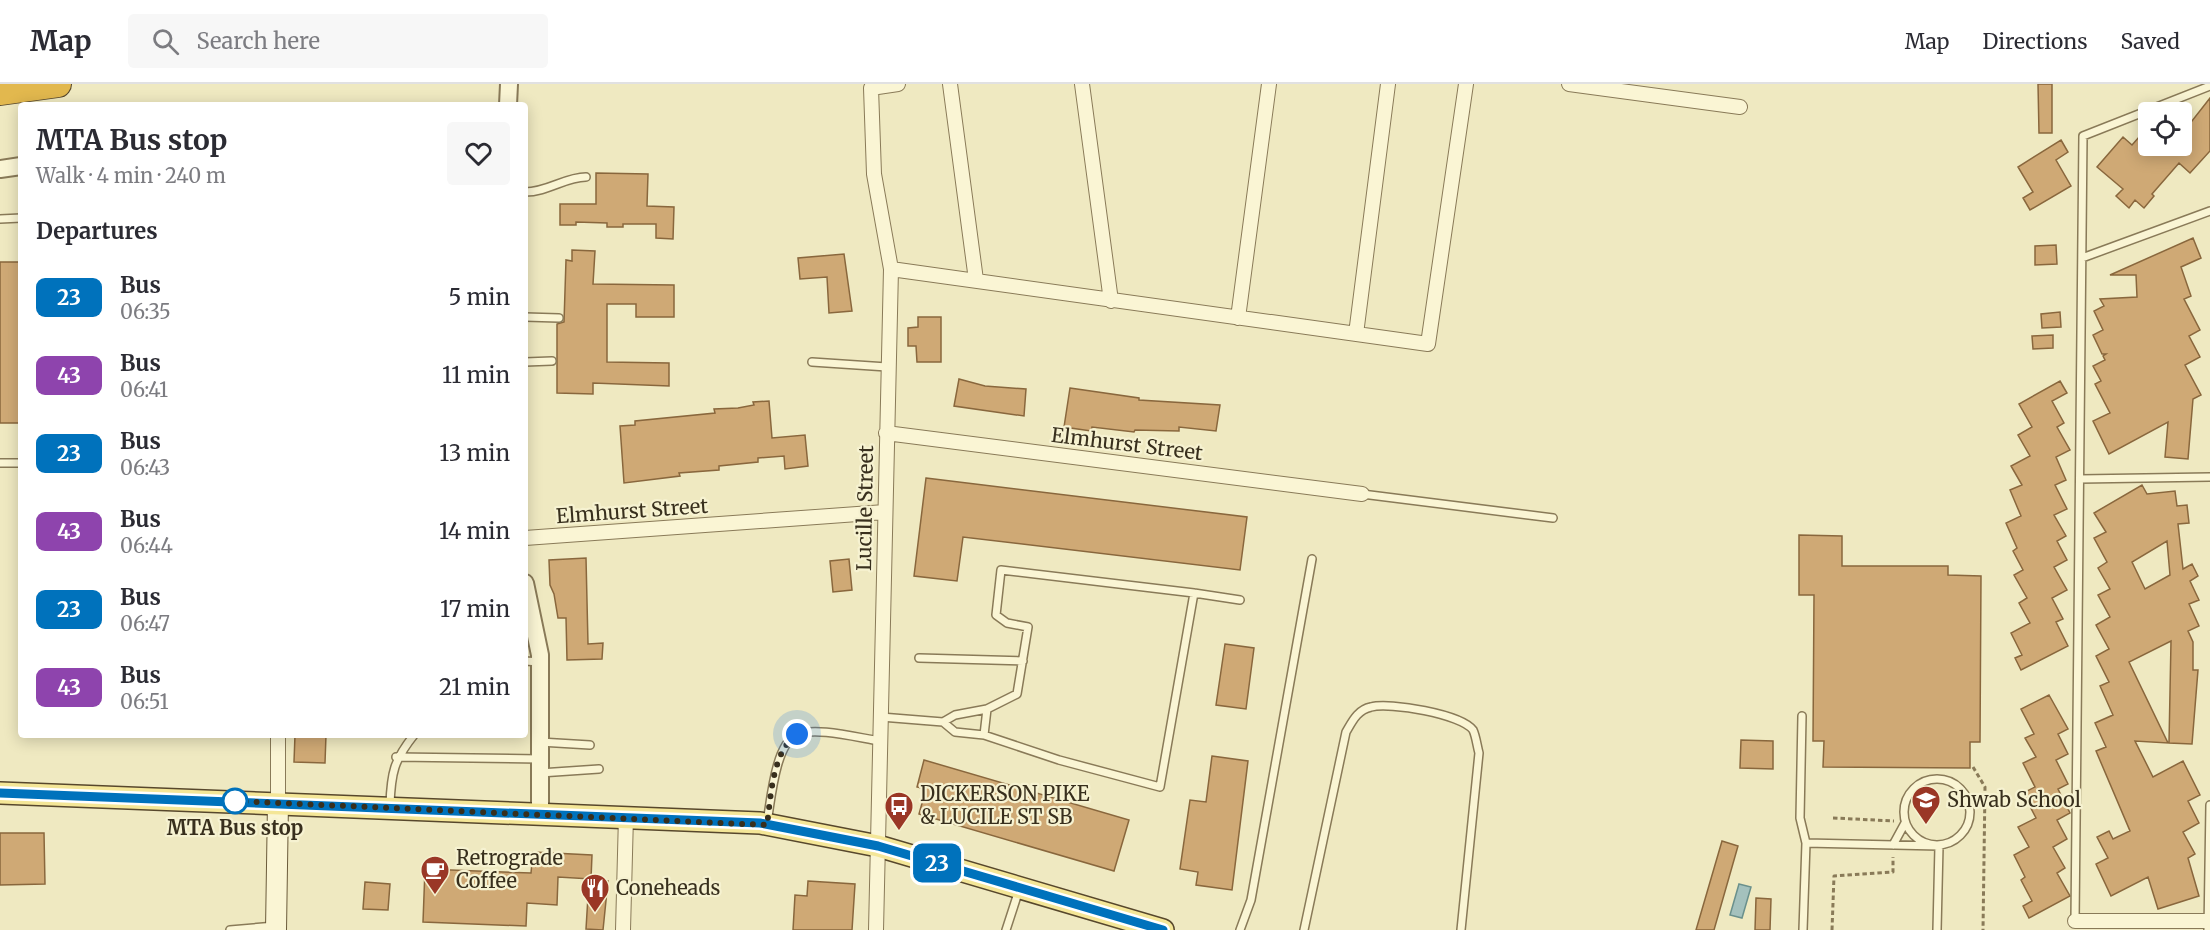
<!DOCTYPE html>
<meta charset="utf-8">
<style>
:root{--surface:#fff;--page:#f7f7f7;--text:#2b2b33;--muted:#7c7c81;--line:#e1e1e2}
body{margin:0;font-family:Merriweather,serif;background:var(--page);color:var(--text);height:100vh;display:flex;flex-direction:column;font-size:22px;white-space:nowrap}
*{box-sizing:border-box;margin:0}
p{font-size:20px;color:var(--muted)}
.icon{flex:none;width:33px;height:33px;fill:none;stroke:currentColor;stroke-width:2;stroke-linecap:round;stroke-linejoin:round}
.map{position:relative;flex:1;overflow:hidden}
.panel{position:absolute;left:18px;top:18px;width:510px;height:636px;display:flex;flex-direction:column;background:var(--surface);border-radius:6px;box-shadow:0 3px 15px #0003}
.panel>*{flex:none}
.badge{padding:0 12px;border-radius:9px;font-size:21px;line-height:39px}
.controls{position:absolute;left:2138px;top:18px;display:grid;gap:12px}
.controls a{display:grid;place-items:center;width:54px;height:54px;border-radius:6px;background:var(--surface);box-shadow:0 3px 15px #0003;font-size:30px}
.you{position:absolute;width:30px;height:30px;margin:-15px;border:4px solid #fff;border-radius:50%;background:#1a73e8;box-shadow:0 0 0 9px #1a73e833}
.map>.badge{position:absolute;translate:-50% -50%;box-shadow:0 0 0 3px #fff}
h2{padding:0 18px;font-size:22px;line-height:54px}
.round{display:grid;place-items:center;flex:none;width:63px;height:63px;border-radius:6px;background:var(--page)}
.head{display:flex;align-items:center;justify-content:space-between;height:102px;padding:0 18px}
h1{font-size:28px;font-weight:700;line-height:45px}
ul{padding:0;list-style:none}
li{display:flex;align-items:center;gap:18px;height:78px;padding:0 18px}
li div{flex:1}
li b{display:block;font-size:22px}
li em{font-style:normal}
li .badge{min-width:66px;font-weight:700;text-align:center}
header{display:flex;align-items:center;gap:36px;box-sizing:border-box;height:84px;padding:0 30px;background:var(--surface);border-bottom:2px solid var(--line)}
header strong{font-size:28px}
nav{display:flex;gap:33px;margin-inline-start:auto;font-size:21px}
.search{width:420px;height:54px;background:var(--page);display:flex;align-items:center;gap:15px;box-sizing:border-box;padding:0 21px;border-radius:6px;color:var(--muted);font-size:22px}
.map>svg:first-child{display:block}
.water{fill:#a4c1bd;stroke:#6a908c;stroke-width:1.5}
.building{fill:#cfa975;stroke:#89673d;stroke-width:1.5;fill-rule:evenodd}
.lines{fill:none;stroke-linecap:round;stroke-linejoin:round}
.service-casing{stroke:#897a58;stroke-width:10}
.minor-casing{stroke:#897a58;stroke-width:16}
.tertiary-casing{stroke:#897a58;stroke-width:20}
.secondary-casing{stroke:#6b5b3b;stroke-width:22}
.primary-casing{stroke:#57472c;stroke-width:24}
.motorway-casing{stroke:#57472c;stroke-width:28}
.path{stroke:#897a58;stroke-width:3;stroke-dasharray:4.5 3;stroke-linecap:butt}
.service{stroke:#faf5d4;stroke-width:7}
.minor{stroke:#faf5d4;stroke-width:14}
.tertiary{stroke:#faf5d4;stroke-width:16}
.secondary{stroke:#faf5d4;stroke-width:20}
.primary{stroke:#f4e697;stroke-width:21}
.motorway{stroke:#e2b84e;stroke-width:26}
.line-casing{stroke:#fff;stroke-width:14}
.line{stroke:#0072bc;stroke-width:9}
.walk{stroke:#382f1d;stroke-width:6;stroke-dasharray:0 10.8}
.stop-dot{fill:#fff;stroke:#0072bc;stroke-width:3}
.labels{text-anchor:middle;stroke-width:4.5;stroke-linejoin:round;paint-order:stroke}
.street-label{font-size:20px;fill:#382f1d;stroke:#f6f2d1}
.poi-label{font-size:20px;fill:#382f1d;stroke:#f6f2d1;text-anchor:start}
.stop-label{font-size:20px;font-weight:bold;fill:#382f1d;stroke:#f6f2d1}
</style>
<header>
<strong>Map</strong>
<div class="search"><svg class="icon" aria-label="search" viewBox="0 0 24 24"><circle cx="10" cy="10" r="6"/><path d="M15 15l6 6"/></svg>Search here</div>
<nav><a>Map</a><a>Directions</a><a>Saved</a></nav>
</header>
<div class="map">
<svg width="2210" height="846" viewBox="0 0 2210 846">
<rect width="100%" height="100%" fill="#efe9c1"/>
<!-- water -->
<path class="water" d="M 1739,800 L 1751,803 L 1742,834 L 1730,831 Z"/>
<!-- building -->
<path class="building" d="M 2038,0 L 2052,0 L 2052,49 L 2039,49 Z
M 2210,14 L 2210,67 L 2190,89 L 2179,79 L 2152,110 L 2154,112 L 2144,124 L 2135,116 L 2129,124 L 2116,112 L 2123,105 L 2097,83 L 2123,53 L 2132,61 L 2148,43 L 2148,63 L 2181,62 L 2181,27 L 2192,37 Z
M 2061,56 L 2068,68 L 2056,76 L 2071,102 L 2030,126 L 2023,114 L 2033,108 L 2018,83 Z
M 596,89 L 648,90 L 647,122 L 674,123 L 673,155 L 656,154 L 656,140 L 623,140 L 623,143 L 607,143 L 607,139 L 576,138 L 576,141 L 560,141 L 560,120 L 596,120 Z
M 2193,154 L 2201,174 L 2181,183 L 2191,212 L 2184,215 L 2200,246 L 2189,252 L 2200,273 L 2185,281 L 2201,311 L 2193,315 L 2188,375 L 2165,373 L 2168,338 L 2109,370 L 2093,337 L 2110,329 L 2095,300 L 2101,297 L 2093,282 L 2105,276 L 2103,272 L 2106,270 L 2102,270 L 2093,251 L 2103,246 L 2094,227 L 2104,222 L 2100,215 L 2137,213 L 2136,191 L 2110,191 Z
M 2056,161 L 2057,180 L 2035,181 L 2035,162 Z
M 572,166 L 595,167 L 593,200 L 674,201 L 674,233 L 636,233 L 636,220 L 607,220 L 607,278 L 669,279 L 669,302 L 593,299 L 593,310 L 557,309 L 557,240 L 564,238 L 566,176 L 572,177 Z
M 844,170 L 852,227 L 829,229 L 827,193 L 800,195 L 798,174 Z
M 0,178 L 21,178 L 21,339 L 0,339 Z
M 2060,228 L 2061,243 L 2042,244 L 2041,230 Z
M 918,233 L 941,233 L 941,278 L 917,278 L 916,262 L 908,262 L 908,244 L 918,243 Z
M 2053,251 L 2053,264 L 2033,265 L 2032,252 Z
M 959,295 L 985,302 L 1026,305 L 1024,332 L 954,322 Z
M 2060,297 L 2067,309 L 2052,317 L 2064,339 L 2057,343 L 2070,366 L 2056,373 L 2066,396 L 2055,401 L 2067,425 L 2054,431 L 2066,452 L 2057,457 L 2067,476 L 2054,483 L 2067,506 L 2052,514 L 2063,535 L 2056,538 L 2068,562 L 2021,586 L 2015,574 L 2022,571 L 2011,549 L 2030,539 L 2019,519 L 2027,514 L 2014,491 L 2023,486 L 2013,467 L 2017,464 L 2006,439 L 2021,432 L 2010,406 L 2022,401 L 2011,382 L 2030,372 L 2018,351 L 2032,343 L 2019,320 Z
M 1070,304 L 1139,314 L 1139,316 L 1220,321 L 1216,347 L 1179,343 L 1179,347 L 1135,346 L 1134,348 L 1092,343 L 1091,347 L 1064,343 Z
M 769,317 L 772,354 L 805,351 L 808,382 L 785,385 L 784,372 L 758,374 L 758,378 L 719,382 L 719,386 L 679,389 L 680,392 L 624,399 L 620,342 L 635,341 L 635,337 L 715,329 L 714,325 L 738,324 L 754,321 L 753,318 Z
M 926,394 L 1247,433 L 1240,486 L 963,453 L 957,497 L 914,492 Z
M 2142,401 L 2147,410 L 2175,407 L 2177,422 L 2187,421 L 2189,439 L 2178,440 L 2183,485 L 2192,480 L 2198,492 L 2190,497 L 2199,516 L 2189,520 L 2199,542 L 2188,547 L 2193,558 L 2193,586 L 2198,586 L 2192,660 L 2169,659 L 2171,557 L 2129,578 L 2168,659 L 2135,657 L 2153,693 L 2183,677 L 2200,711 L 2188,717 L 2199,739 L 2183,748 L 2195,770 L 2188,774 L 2199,812 L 2158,825 L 2148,793 L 2111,812 L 2096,780 L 2108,774 L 2097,753 L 2109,747 L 2113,755 L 2130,747 L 2096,667 L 2106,663 L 2095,639 L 2113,631 L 2100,602 L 2109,598 L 2096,572 L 2109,565 L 2096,541 L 2110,533 L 2098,511 L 2110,505 L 2098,484 L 2107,478 L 2094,454 L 2106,448 L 2094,429 ZM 2167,457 L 2170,491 L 2145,505 L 2132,478 Z
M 1799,451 L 1842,452 L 1842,482 L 1948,482 L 1948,491 L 1981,492 L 1980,658 L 1970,658 L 1970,684 L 1823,683 L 1824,657 L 1813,657 L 1814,511 L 1799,511 Z
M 586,474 L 588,560 L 603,559 L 602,575 L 567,576 L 566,534 L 558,534 L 554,510 L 550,501 L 549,476 Z
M 849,475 L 852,506 L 833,508 L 830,477 Z
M 1225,560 L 1254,564 L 1246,625 L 1216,621 Z
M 2049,611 L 2068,645 L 2058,650 L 2068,670 L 2056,676 L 2068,700 L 2058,705 L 2070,729 L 2057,736 L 2067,755 L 2053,763 L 2065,784 L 2057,789 L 2070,812 L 2029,834 L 2023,822 L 2032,817 L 2021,796 L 2025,793 L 2014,771 L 2029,763 L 2018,743 L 2036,734 L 2023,709 L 2035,703 L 2023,679 L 2036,673 L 2025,654 L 2034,650 L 2021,625 Z
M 295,651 L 326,651 L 325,679 L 294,678 Z
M 1741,656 L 1773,657 L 1773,685 L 1740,684 Z
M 1212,672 L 1248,677 L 1232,806 L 1196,801 L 1198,788 L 1180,785 L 1190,716 L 1206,718 Z
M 924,676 L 1129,736 L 1114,787 L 919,730 L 926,705 L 917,703 Z
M 0,749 L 44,749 L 45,800 L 0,801 Z
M 1722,757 L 1738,762 L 1714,846 L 1696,846 Z
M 533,768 L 592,771 L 591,795 L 558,793 L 557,821 L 527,819 L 526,842 L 423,838 L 425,785 L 531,789 Z
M 589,796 L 608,797 L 603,846 L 586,845 Z
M 808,797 L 855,800 L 852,846 L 793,846 L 795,811 L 807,812 Z
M 365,798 L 390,800 L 388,826 L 363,825 Z
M 1756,814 L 1771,815 L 1770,846 L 1755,846 Z"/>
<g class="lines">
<!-- service casing -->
<g class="service-casing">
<path id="service" d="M 525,108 C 548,108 565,93 586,93
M 0,135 L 21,134
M 2082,174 L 2210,127
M 525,233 L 559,234
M 525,278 L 552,277
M 812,278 L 887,283
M 0,379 L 21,379
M 2080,395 L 2210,393
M 1362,410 L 1553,434
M 1194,509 L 1240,516
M 919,574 L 1023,577
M 525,577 L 540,578
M 1802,632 L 1800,734 L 1806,759
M 881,633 L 943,638 L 955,631 L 987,625
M 943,638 L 955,648 L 984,651 L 1059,676 L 1160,703 L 1194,509 L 1001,486 L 996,531 L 1007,539 L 1028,543 L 1017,610 L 987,625 L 984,651
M 540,658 L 590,661
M 396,673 L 540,675
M 540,689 L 599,685
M1904 728a33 33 0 1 1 66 0a33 33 0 1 1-66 0Z
M 390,721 C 391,689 394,676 414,651
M 767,738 C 771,717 775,661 796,651 C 814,642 859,654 880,657
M 1893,761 L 1905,739
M 2075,837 L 2083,52 L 2210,2
M 230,846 L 275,842
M 1006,846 L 1019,806
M 1240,846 L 1251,816 L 1312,475
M 1304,846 L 1346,648 C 1352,638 1357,626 1371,623 C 1390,618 1461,630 1473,646 C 1476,652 1477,662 1479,669 L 1461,846
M 1803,846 L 1806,759 L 1939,762 L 1937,846
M 2208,846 L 2210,721"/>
</g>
<!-- minor casing -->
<g class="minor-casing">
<path id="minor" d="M 950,0 L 976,196
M 1082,0 L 1111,217
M 1569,0 L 1740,23
M 891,185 L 1428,260 L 1466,0
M 1238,234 L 1269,0
M 1356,250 L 1388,0
M 886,349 L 1362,410
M 525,454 L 885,428
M 278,718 L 278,651
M 2075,837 L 2210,837
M 623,846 L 626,732
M 876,846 L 891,185 L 874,90 L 871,4 L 898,0"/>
</g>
<!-- tertiary casing -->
<g class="tertiary-casing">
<path id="tertiary" d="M 508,21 L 509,0
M 0,85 L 21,82
M 525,499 L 540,571 L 540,730"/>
</g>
<!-- secondary casing -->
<g class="secondary-casing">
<path id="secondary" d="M 276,846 L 278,718"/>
</g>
<!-- primary casing -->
<g class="primary-casing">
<path id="primary" d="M 0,709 L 760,739 L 878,762 L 1163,846"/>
</g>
<!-- motorway casing -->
<g class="motorway-casing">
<path id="motorway" d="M 0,8 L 58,0"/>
</g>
<!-- path -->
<path class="path" d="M 1973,683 L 1985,703 L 1983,846
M 1833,734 L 1894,737
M 1832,846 L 1834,792 L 1893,788 L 1893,773"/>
<!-- service -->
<use href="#service" class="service"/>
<!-- minor -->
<use href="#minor" class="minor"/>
<!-- tertiary -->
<use href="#tertiary" class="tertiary"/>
<!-- secondary -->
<use href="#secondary" class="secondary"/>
<!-- primary -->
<use href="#primary" class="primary"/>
<!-- motorway -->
<use href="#motorway" class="motorway"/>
</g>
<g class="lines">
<!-- line casing -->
<g class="line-casing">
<path id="line" d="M 0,709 L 760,739 L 878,762 L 1163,846"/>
</g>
<!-- line -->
<use href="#line" class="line"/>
<!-- walk -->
<path class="walk" d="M 235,717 L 767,741 C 771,712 772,668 797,650"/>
</g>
<!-- icons -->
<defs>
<g id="school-pin" transform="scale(1.5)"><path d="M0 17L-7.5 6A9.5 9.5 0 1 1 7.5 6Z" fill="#9a3726" stroke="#f6f2d1"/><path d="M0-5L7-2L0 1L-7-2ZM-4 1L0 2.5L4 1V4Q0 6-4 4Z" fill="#fff"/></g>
<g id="bus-pin" transform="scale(1.5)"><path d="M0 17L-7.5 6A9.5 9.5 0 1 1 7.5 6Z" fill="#9a3726" stroke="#f6f2d1"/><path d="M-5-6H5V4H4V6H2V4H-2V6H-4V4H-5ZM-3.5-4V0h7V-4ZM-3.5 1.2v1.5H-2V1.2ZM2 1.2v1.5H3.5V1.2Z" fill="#fff"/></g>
<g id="cafe-pin" transform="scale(1.5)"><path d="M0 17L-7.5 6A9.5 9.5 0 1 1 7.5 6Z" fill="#9a3726" stroke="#f6f2d1"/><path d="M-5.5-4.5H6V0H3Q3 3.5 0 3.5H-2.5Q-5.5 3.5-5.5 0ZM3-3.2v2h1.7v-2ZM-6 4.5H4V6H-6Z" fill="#fff"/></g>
<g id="restaurant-pin" transform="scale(1.5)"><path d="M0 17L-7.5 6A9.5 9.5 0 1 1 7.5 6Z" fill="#9a3726" stroke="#f6f2d1"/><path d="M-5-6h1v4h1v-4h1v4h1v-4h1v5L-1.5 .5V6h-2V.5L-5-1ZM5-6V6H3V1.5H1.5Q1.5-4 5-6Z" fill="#fff"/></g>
</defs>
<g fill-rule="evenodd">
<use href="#school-pin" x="1926" y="716"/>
<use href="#bus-pin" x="899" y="722"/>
<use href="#cafe-pin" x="435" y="786"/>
<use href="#restaurant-pin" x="595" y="804"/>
</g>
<!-- markers -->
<circle class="stop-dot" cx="235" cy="717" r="12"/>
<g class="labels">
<!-- street labels -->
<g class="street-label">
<text transform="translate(1127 360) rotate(7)" y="7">Elmhurst Street</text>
<text transform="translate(865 424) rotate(-89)" y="7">Lucille Street</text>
<text transform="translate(632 427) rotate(-4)" y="7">Elmhurst Street</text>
</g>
<!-- poi labels -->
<g class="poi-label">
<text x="920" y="717">DICKERSON PIKE<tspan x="920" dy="23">&amp; LUCILE ST SB</tspan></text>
<text x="1947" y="723">Shwab School</text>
<text x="456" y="781">Retrograde<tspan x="456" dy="23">Coffee</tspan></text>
<text x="616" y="811">Coneheads</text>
</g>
<!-- stop labels -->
<g class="stop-label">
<text x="235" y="751">MTA Bus stop</text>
</g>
</g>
</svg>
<div class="controls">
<a><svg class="icon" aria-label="locate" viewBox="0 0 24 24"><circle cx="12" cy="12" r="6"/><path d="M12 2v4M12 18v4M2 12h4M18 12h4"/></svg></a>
</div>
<div class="you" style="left:797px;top:650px"></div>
<b class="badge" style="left:937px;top:779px;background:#0072bc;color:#fff">23</b>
<section class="panel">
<div class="head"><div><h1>MTA Bus stop</h1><p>Walk · 4 min · 240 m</p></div><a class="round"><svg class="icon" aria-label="heart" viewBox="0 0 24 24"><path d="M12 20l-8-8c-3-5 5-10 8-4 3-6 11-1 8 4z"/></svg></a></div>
<h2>Departures</h2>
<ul>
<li><span class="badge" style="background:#0072bc;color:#fff">23</span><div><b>Bus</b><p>06:35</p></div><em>5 min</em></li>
<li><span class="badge" style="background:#8e44ad;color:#fff">43</span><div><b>Bus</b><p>06:41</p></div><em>11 min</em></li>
<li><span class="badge" style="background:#0072bc;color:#fff">23</span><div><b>Bus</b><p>06:43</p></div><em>13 min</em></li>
<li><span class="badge" style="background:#8e44ad;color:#fff">43</span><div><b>Bus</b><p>06:44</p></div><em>14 min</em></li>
<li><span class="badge" style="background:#0072bc;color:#fff">23</span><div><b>Bus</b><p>06:47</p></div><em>17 min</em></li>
<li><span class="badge" style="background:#8e44ad;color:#fff">43</span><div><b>Bus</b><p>06:51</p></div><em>21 min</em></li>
</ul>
</section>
</div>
